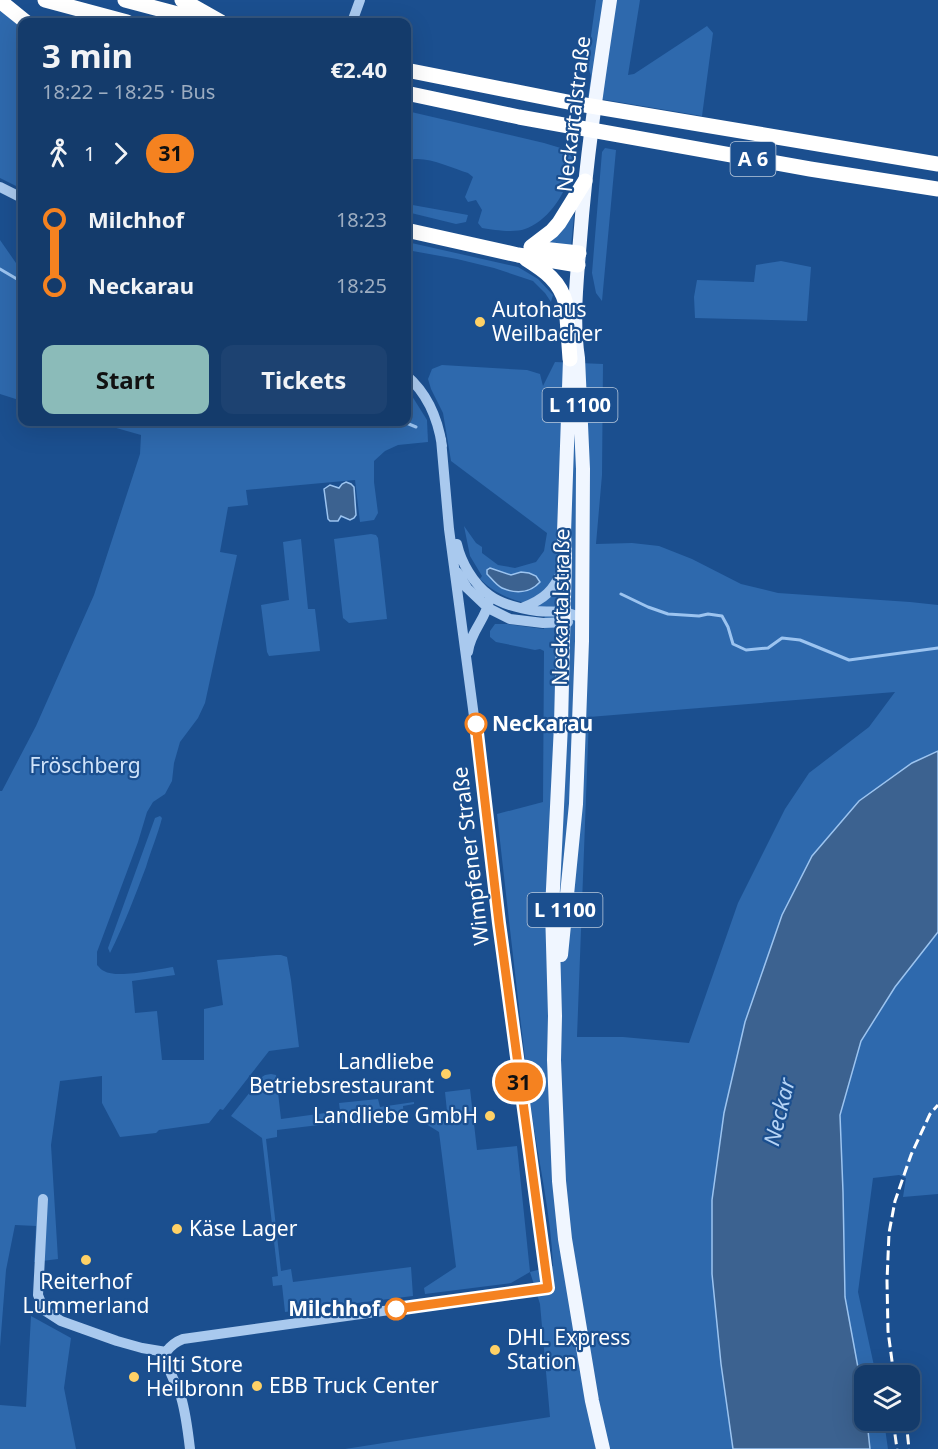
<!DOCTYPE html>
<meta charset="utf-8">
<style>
:root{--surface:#143b6b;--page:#1d4271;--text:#f1f3f6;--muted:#9dadc1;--line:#33557e;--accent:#8bbbb9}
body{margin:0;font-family:"Noto Sans",sans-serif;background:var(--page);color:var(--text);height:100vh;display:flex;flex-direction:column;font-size:22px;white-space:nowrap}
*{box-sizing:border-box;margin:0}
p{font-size:20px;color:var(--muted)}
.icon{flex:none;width:33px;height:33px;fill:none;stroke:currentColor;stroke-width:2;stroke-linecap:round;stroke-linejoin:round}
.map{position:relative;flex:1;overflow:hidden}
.drawer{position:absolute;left:18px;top:18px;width:393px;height:408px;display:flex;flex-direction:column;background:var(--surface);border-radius:12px;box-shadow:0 6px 24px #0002,0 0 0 2px var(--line)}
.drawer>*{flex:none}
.badge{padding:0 12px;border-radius:20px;font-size:21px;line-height:39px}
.controls{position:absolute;left:854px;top:1365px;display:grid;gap:12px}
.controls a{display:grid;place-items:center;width:66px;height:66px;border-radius:12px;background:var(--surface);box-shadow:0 6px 24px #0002,0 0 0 2px var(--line);font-size:30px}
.map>.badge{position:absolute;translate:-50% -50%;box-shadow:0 0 0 3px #fff}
.legs{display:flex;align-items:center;gap:9px;height:66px;padding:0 24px;font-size:20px}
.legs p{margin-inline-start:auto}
.summary{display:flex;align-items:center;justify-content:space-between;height:102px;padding:0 24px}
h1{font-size:33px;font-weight:700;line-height:45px}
.primary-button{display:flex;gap:12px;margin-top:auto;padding:12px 24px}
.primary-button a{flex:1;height:69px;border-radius:12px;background:var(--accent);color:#111;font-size:24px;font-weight:700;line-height:69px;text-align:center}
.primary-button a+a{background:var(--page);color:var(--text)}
ul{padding:0 24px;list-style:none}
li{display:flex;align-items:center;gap:21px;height:66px;font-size:22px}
li i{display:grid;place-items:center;width:9px;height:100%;margin:0 8px;background:currentColor}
li i::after{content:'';width:15px;height:15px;margin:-8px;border:4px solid;border-radius:50%;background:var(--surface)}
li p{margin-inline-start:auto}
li:first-child i{background:linear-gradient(#0000 50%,currentColor 0)}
li:last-child i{background:linear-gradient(currentColor 50%,#0000 0)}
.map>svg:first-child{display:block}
.green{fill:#2e69ad;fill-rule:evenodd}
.water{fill:#3c6290;stroke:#9cc4f0;stroke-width:1.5}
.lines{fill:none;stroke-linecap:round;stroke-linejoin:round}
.stream{stroke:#9cc4f0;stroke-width:3}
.minor{stroke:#a9c9ee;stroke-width:10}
.major{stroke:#f0f6ff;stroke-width:14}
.highway{stroke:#fff;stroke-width:15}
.rail{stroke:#fff;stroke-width:3;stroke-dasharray:10 4.5;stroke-linecap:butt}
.highway-bridge{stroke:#fff;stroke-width:15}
.line-1-casing{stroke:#fff;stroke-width:14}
.line-1{stroke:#f58220;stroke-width:9}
.poi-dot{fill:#ffd166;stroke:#1b4f8f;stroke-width:2}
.stop-1-dot{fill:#fff;stroke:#f58220;stroke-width:3}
.labels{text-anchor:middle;stroke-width:4.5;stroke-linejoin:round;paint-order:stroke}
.shield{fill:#1b4f8f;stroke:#bbcadd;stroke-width:1.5}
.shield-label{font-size:20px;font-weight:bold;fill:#fff}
.street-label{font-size:21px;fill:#fff;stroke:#1b4f8f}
.poi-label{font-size:21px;fill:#fff;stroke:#1b4f8f;text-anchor:start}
.stop-label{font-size:21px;font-weight:bold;fill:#fff;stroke:#1b4f8f;text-anchor:start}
.park-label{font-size:21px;fill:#cfe3fa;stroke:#1b4f8f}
.water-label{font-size:22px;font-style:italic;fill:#b5d3f5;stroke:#1b4f8f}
</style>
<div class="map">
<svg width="938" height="1449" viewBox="0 0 938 1449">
<rect width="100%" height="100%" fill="#1b4f8f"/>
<!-- green -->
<path class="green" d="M 596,0 L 640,0 L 628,75 L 634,74 L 707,26 L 713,33 L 702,116 L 588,97 L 591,76 L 587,64 Z
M 0,10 L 22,28 L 22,189 L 0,178 Z
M 407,111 L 544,143 L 564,149 L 572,157 C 571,163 571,170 569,176 C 564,197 546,222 525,229 C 514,233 494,230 482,228 L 478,223 L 482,210 L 476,200 L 468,202 L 465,197 L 473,177 L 468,173 C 451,168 423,154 407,161 Z
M 605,148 L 616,150 L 602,301 L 596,293 L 592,273 L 602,152 Z
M 407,204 L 468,215 L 466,222 L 456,224 L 407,212 Z
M 574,215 L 571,246 L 548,244 L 573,216 Z
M 0,240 L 16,263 L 22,270 L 22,401 L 0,394 Z
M 407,242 L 518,267 L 538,279 L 553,295 L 551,302 L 545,293 L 533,281 L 494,268 L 457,259 L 407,250 Z
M 781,261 L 811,267 L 807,321 L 695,318 L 694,297 L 697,280 L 754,282 L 756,265 Z
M 555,362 L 603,364 L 602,475 L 596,544 L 632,543 L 659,546 L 692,559 L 741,584 L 778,593 L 910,602 L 938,605 L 938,751 L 912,763 L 812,856 L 782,915 L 745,1022 L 724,1113 L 712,1200 L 721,1364 L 733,1449 L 345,1449 L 550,1417 L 540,1304 L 530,1272 L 511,1283 L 425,1294 L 424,1288 L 456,1267 L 439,1132 L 423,1122 L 448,1121 L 445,1092 L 470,1089 L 477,1150 L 517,1146 L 530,1272 L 553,1266 C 551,1213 538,1160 531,1108 C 519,1010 508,912 497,814 L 543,802 L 544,651 L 540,649 L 535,650 L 496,642 L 490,637 L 490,631 L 495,624 L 507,624 L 544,629 L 545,608 C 518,601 501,599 480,579 L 482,576 L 470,556 L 464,526 L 476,543 L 482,547 L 482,553 L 498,565 L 515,568 L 536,562 L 544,551 L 547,533 L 451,461 L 443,413 L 431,389 L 428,379 L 432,369 L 442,365 L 527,370 L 540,374 L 543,386 ZM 895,692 L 869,727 L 809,773 L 785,809 L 738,903 L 689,1043 L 623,1037 L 577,1037 L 589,717 Z
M 407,388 L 427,420 L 428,442 L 398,445 L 385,451 L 374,461 L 374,482 L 378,513 L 374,520 L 360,522 L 355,480 L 246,490 L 248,505 L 228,507 L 220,552 L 237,555 L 205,703 L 198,718 L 180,742 L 174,763 L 172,781 L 165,794 L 153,802 L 147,812 L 138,842 L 97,952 L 97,965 C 100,968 101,970 104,971 C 117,979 158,969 173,967 L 175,975 L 132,981 L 135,1013 L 157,1011 L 162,1060 L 204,1060 L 204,1009 L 223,1005 L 217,960 L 276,955 L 281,955 L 287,957 L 291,980 L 299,1047 L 269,1051 L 223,1110 L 220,1109 L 209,1123 L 159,1130 L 156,1133 L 120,1137 L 102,1103 L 102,1076 L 60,1081 L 51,1145 L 58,1259 L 34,1262 L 36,1226 L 15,1225 L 6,1270 L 0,1347 L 0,791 L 2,791 L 36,726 L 94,595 L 140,454 L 141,435 L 95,422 L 406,422 Z
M 371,534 L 376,535 L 378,538 L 387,619 L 349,623 L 343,618 L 334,539 Z
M 301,539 L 308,609 L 315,609 L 320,651 L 269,656 L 267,652 L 261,605 L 289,600 L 283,542 Z
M 160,816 L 162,818 C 158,834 151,850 146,867 C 135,896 124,925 110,953 L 108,948 L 155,818 Z
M 938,932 L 938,1194 L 903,1197 L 906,1178 L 899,1175 L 873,1178 L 858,1292 L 876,1375 L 864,1376 L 864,1400 L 845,1297 L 843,1192 L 840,1115 L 861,1041 L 895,987 Z
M 271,1074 L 276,1075 L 281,1119 L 340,1111 L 339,1103 L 378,1099 L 380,1107 L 414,1102 L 414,1104 L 403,1106 L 404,1118 L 396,1118 L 395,1116 L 277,1130 L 277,1137 L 266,1139 L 281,1271 L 291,1269 L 293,1282 L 411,1267 L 413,1296 L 285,1312 L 282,1285 L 273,1286 L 272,1277 L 278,1276 L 262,1138 L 231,1116 L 262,1077 L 265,1075 Z
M 31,1316 L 71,1338 L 64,1388 L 76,1449 L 0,1449 L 0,1405 L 26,1407 Z
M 867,1421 L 884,1421 L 888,1449 L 870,1449 Z"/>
<!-- water -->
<path class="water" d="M 346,482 L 351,484 L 354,487 L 356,515 L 354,518 L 350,520 L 341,516 L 338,521 L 330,521 L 328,519 L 324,489 L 330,485 L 339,488 L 342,484 Z
M 490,568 L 511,575 L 521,572 L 529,573 L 536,576 L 540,582 C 530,593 516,594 502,588 C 497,586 491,578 487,574 L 487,570 Z
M 938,751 L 938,932 L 895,987 L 861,1041 L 840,1115 L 843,1192 L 845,1297 L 864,1400 L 864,1420 L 867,1421 L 870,1449 L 733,1449 L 721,1364 L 712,1274 L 712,1200 L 724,1113 L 745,1022 L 782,915 L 812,856 L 859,801 L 912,763 Z"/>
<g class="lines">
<!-- stream -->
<path class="stream" d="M 0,269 L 22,282
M 404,422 L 416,427
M 621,594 L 648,607 L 668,614 L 699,616 L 708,614 L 722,616 L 728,627 L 733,644 L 746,650 L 768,648 L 782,638 L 800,640 L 849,660 L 938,648"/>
<!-- minor -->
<path class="minor" d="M 352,22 L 360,0
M 0,187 L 22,198
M 406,375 C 427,393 438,419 442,446
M 457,544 C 461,562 473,583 489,595 C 501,604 522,609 537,611 C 546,612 556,611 565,612 C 571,614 577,616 583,618
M 457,572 L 467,588 L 488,608 L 510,619 L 543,623 L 568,622
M 522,608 C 545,599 553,591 563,569
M 468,652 C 470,632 486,619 489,601
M 43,1199 L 38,1295 L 44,1310 L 61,1321 L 117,1341 L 142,1348 L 166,1352
M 166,1352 C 171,1345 175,1342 183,1339 L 547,1288 L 499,923 L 475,724 L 449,529 L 441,439
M 166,1352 C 166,1369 176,1382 181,1397 C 186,1414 188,1432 190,1449"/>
<!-- major -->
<path class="major" d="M 573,349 L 570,359 L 564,533 L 565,556 L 561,725 L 552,909 L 555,1016 L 554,1060 L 559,1181 L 565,1239 L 592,1401 L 603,1449
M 561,955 L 576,804 L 582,641 L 583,469 L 578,358 C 572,319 577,278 580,240 C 586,159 598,80 610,0"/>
<!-- highway -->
<path class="highway" d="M 45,0 L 127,22
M 125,0 L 208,22
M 182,0 L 221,22
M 0,1 L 26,22
M 406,70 L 573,103
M 406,93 L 519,117 L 569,126
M 406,230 L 518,255 L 578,265
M 531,247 L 552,231 L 559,223 L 585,181
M 533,248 L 579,253
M 526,259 C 545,271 560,281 566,304 L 570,359"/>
<!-- rail -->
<path class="rail" d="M 894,1376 L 888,1331 L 887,1281 L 889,1233 L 895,1201 L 911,1155 L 930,1114 L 938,1105
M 893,1420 L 897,1449
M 906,1420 L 909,1449"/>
<!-- highway-bridge -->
<path class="highway-bridge" d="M 573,103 L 938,164
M 569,126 L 810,169 L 938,189"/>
</g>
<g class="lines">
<!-- line-1 casing -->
<g class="line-1-casing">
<path id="line-1" d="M 396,1309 L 548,1288 L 499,923 L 476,724"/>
</g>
<!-- line-1 -->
<use href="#line-1" class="line-1"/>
</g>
<!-- markers -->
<g class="poi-dot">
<circle cx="480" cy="322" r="6"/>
<circle cx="446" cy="1074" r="6"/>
<circle cx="490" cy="1116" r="6"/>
<circle cx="177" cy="1229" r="6"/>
<circle cx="86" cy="1260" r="6"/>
<circle cx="495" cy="1350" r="6"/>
<circle cx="134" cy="1377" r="6"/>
<circle cx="257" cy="1386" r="6"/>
</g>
<g class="stop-1-dot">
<circle cx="476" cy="724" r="10"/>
<circle cx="396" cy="1309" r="10"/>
</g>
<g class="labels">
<!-- shield labels -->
<g class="shield">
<rect x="730.5" y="142" width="45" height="34" rx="4.5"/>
<rect x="542.5" y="388" width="75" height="34" rx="4.5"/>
<rect x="527.5" y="893" width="75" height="34" rx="4.5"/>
</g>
<g class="shield-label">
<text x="753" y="166">A 6</text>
<text x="580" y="412">L 1100</text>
<text x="565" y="917">L 1100</text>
</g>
<!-- street labels -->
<g class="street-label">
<text transform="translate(574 114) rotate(-83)" y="7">Neckartalstraße</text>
<text transform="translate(561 607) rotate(-89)" y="7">Neckartalstraße</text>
<text transform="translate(471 856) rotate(-97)" y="7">Wimpfener Straße</text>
</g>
<!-- poi labels -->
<g class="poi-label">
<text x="492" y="317">Autohaus<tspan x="492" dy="24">Weilbacher</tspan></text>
<text x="434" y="1069" text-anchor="end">Landliebe<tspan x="434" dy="24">Betriebsrestaurant</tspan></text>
<text x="478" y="1123" text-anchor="end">Landliebe GmbH</text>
<text x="189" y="1236">Käse Lager</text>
<text x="86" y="1289" text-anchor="middle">Reiterhof<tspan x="86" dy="24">Lummerland</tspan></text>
<text x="507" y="1345">DHL Express<tspan x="507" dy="24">Station</tspan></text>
<text x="146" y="1372">Hilti Store<tspan x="146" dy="24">Heilbronn</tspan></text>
<text x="269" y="1393">EBB Truck Center</text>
</g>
<!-- stop labels -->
<g class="stop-label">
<text x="492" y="731">Neckarau</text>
<text x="380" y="1316" text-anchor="end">Milchhof</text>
</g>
<!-- park labels -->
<g class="park-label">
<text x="85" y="773">Fröschberg</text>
</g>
<!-- water labels -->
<g class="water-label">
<text transform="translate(779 1112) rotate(-76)" y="8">Neckar</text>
</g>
</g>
</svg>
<div class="controls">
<a><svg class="icon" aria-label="layers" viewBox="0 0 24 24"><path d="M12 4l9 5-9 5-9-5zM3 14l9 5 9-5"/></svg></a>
</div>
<b class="badge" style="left:519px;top:1082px;background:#f58220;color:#111">31</b>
<section class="drawer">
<div class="summary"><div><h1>3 min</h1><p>18:22 – 18:25 · Bus</p></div><b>€2.40</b></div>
<div class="legs"><svg class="icon" aria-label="walk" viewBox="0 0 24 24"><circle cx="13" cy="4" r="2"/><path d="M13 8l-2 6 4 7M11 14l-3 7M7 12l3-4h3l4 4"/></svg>1<svg class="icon" aria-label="forward" viewBox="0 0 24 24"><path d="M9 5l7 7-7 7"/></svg><b class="badge" style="background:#f58220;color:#111">31</b></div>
<ul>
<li><i style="color:#f58220"></i><b>Milchhof</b><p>18:23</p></li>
<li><i style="color:#f58220"></i><b>Neckarau</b><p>18:25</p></li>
</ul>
<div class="primary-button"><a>Start</a><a>Tickets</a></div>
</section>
</div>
